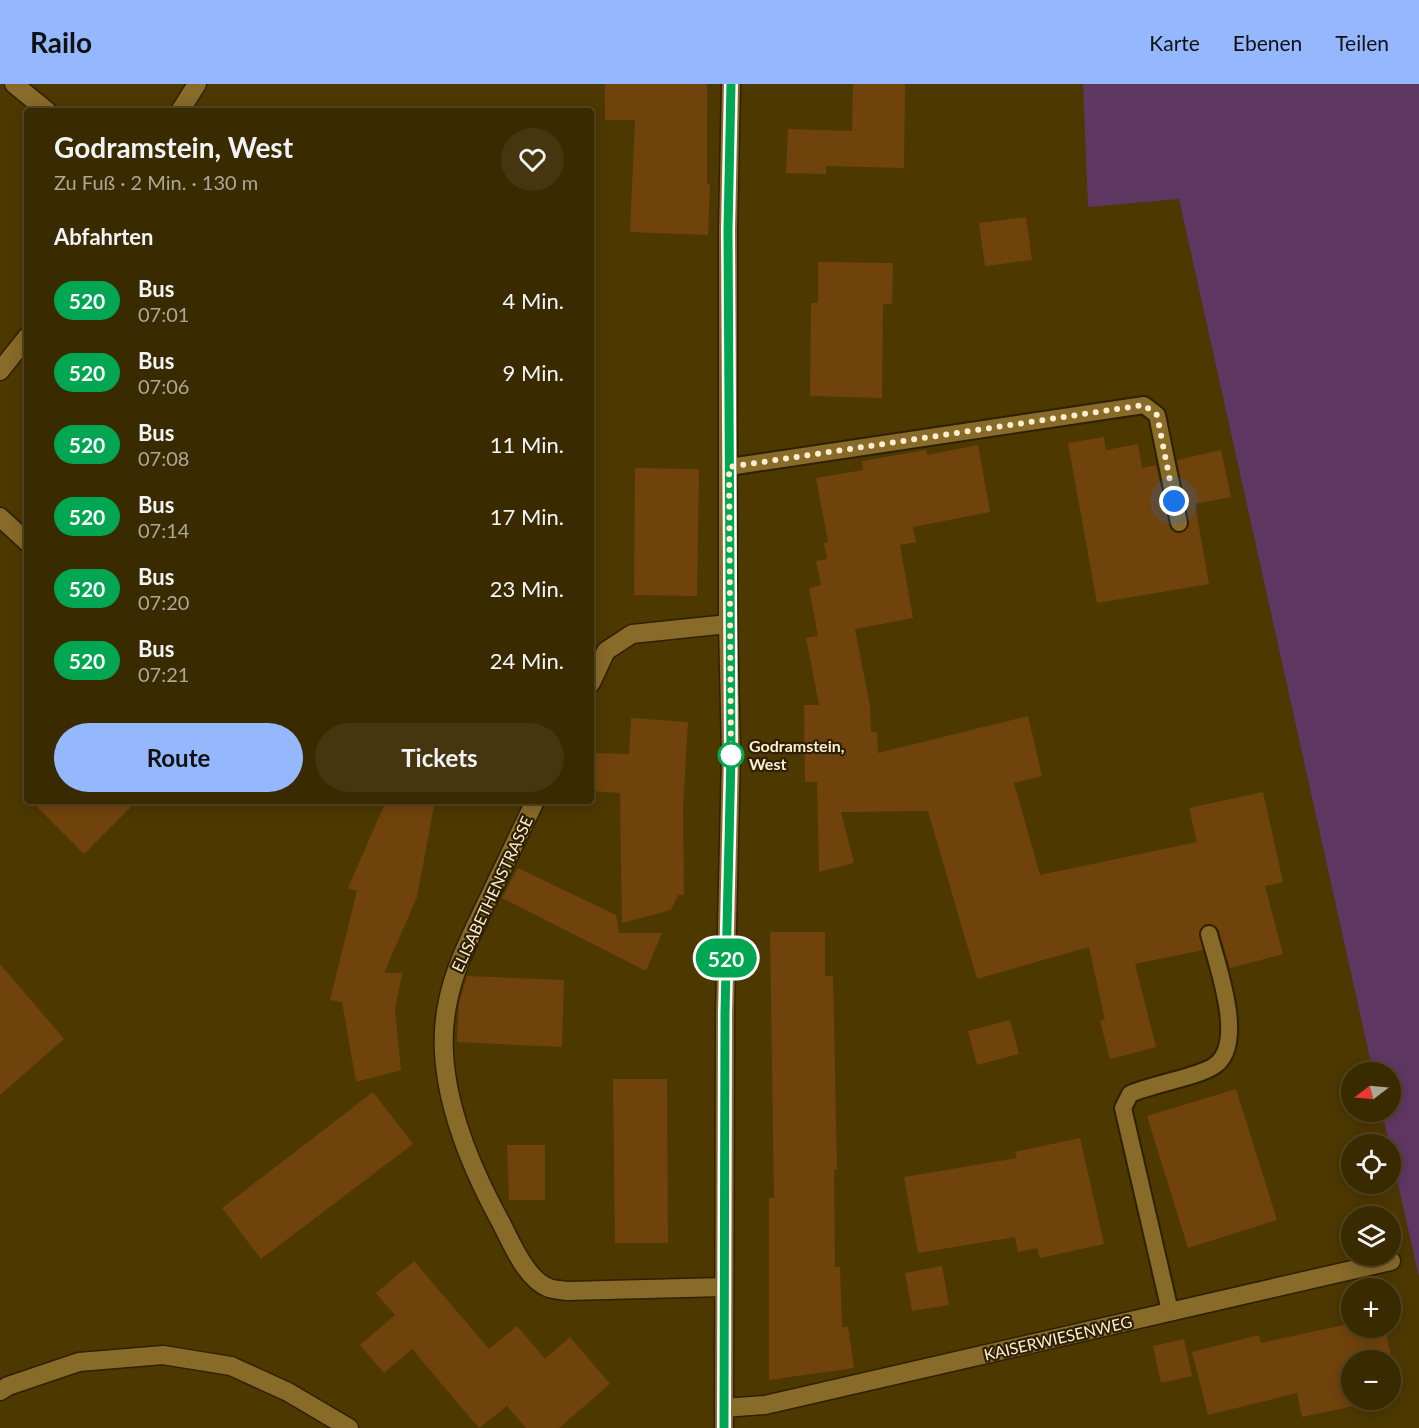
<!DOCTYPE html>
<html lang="de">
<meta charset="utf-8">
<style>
:root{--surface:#3a2a00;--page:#45360f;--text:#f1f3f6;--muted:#aba799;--line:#544622;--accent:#94b7fd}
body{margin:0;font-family:Lato,sans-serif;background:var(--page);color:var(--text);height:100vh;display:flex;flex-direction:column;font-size:22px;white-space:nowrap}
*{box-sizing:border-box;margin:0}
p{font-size:20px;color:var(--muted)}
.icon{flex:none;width:33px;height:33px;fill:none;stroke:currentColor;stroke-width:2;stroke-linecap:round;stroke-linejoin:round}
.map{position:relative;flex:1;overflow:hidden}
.details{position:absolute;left:24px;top:24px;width:570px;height:696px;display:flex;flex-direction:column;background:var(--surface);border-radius:6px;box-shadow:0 3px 15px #0003,0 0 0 2px var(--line)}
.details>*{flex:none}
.badge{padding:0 12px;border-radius:20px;font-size:21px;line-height:39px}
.needle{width:39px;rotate:254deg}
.fabs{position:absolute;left:1341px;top:978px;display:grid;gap:12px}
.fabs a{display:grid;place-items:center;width:60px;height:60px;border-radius:50%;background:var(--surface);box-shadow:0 3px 15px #0003,0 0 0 2px var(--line);font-size:30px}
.you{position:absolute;width:30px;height:30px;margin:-15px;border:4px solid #fff;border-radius:50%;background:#1a73e8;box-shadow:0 0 0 9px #1a73e833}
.map>.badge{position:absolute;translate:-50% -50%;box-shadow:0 0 0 3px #fff}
h2{padding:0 30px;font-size:22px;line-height:54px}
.round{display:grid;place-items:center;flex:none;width:63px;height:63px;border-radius:32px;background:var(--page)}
.overview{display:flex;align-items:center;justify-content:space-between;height:102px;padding:0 30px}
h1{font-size:28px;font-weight:700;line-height:45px}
.primary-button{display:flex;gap:12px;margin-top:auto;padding:12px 30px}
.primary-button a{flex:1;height:69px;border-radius:36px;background:var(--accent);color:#111;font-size:24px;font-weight:700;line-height:69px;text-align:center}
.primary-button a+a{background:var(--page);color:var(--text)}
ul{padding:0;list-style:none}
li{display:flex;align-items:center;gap:18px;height:72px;padding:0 30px}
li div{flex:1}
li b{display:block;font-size:22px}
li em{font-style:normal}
li .badge{min-width:66px;font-weight:700;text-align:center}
header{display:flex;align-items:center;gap:36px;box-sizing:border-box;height:84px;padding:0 30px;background:var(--accent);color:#111}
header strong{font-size:28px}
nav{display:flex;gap:33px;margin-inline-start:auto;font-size:21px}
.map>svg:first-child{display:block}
.green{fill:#5f3763}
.building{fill:#71430c}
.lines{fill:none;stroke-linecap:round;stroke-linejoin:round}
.lane-casing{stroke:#2f2000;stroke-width:20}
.street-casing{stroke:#2f2000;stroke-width:21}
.secondary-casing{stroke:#2f2000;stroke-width:21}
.lane{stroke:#886a29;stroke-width:16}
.street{stroke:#886a29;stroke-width:18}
.secondary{stroke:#886a29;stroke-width:18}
.line-casing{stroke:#fff;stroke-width:14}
.line{stroke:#00a651;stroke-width:9}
.walk{stroke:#feeece;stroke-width:6;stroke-dasharray:0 10.8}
.stop-dot{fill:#fff;stroke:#00a651;stroke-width:3}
.labels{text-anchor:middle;stroke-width:4.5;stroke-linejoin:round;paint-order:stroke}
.stop-label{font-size:16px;font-weight:bold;fill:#feeece;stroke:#2d2005;text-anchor:start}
.street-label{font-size:16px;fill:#feeece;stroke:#2d2005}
</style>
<header>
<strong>Railo</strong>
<nav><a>Karte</a><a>Ebenen</a><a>Teilen</a></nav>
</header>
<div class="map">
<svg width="1419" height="1344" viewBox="0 0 1419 1344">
<rect width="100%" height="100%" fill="#4d3800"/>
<!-- green -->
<path class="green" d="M 1083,0 L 1419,0 L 1419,1193 L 1382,1028 L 1390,1028 L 1390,988 L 1373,988 L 1179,115 L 1088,123 Z"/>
<!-- building -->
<path class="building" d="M 605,0 L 707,0 L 707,100 L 710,100 L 708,151 L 630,148 L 635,36 L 605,36 Z
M 853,0 L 905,0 L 904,84 L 826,82 L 826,90 L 786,89 L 788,45 L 852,47 Z
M 1026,133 L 1032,176 L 985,182 L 979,139 Z
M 818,178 L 893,179 L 892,220 L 883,220 L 882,314 L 810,312 L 811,219 L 818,219 Z
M 1104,353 L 1106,366 L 1138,360 L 1142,384 L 1156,381 L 1169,441 L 1176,449 L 1185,447 L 1189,437 L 1177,376 L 1221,366 L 1231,413 L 1195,420 L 1209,500 L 1097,519 L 1068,359 Z
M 978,361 L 990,428 L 913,443 L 916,458 L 900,461 L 913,534 L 855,545 L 870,622 L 871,648 L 877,648 L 878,669 L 1028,632 L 1042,692 L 1014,699 L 1040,791 L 1197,758 L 1189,724 L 1263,708 L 1283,798 L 1265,802 L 1283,870 L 1230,884 L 1219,847 L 1216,842 L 1207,840 L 1199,848 L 1203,866 L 1135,880 L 1156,963 L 1110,975 L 1100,937 L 1105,936 L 1089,863 L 977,895 L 928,727 L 841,728 L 854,779 L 819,788 L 817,698 L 805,698 L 804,621 L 819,621 L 806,554 L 818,552 L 809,504 L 821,501 L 816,477 L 827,475 L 824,459 L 828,458 L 816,394 L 863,386 L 862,377 L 926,366 L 927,371 Z
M 635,384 L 699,385 L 697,512 L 634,511 Z
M 631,634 L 688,638 L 683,724 L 684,811 L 678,811 L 671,826 L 622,839 L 620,709 L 591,707 L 591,669 L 629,670 Z
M 31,717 L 137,717 L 84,770 Z
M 386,717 L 435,717 L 417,813 L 384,889 L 402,889 L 395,926 L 401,986 L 356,998 L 342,918 L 330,916 L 357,807 L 348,804 Z
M 518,784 L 616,831 L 619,849 L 662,849 L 646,887 L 502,814 Z
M 770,848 L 825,848 L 825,892 L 833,892 L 837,1086 L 834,1086 L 835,1183 L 840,1183 L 842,1243 L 848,1243 L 854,1284 L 769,1296 L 769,1114 L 774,1114 Z
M 0,880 L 64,955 L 0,1011 Z
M 467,892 L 564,896 L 562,963 L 457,958 L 459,919 Z
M 1010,936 L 1019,970 L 977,981 L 968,947 Z
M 613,995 L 667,995 L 668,1159 L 615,1159 Z
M 1236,1005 L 1277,1136 L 1188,1164 L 1147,1032 Z
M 373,1008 L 413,1060 L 261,1175 L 222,1124 Z
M 1080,1054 L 1104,1160 L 1040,1174 L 1037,1164 L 1018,1168 L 1015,1153 L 918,1169 L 904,1093 L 1017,1074 L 1015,1068 Z
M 507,1061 L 545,1061 L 545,1116 L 509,1116 Z
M 414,1177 L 489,1265 L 517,1242 L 545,1275 L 570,1253 L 610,1300 L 559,1344 L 526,1344 L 507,1322 L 479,1344 L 412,1265 L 384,1289 L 360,1261 L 395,1231 L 376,1209 Z
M 942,1182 L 949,1221 L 912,1227 L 905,1189 Z
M 1352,1239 L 1352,1244 L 1385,1244 L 1399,1312 L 1390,1314 L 1390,1276 L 1352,1276 L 1352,1316 L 1382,1316 L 1302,1333 L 1297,1309 L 1208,1331 L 1192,1268 L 1259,1251 L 1261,1259 Z
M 1184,1255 L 1192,1292 L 1161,1299 L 1153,1262 Z"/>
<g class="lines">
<!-- lane casing -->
<g class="lane-casing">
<path id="lane" d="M 729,383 L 1144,321 L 1157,331 L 1179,439
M 1170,1227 L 1123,1024 L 1130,1010 C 1152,1000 1198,993 1214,982 C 1247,961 1217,881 1209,850"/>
</g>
<!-- street casing -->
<g class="street-casing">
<path id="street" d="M 14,0 L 47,27
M 180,27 L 197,0
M 0,287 L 27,253
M 0,433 L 27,458
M 591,599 L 606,567 L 632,550 L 728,540
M 535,717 C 518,753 501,788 484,824 C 469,856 453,887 447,922 C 433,993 466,1074 499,1135 C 511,1157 525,1195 549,1204 C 555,1206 562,1206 568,1207 L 724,1203
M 0,1307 L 8,1302 L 79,1278 L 163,1271 L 231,1282 L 288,1308 L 349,1344
M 724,1324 L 765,1321 L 1391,1177"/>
</g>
<!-- secondary casing -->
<g class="secondary-casing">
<path id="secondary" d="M 724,1344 L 725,929 L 731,671 L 728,540 L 728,146 L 731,0"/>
</g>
<!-- lane -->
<use href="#lane" class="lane"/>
<!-- street -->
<use href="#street" class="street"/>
<!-- secondary -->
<use href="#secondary" class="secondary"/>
</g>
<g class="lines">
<!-- line casing -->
<g class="line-casing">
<path id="line" d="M 724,1344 L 725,929 L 731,672 L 728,146 L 731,0"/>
</g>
<!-- line -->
<use href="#line" class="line"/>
<!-- walk -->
<path class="walk" d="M 731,671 L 729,383 L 1144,321 L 1157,331 L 1174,417"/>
</g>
<!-- markers -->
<circle class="stop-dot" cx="731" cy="671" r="12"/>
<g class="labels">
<!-- stop labels -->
<g class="stop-label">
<text x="749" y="668">Godramstein,<tspan x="749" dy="18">West</tspan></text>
</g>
<!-- street labels -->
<g class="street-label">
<text transform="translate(492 810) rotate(-65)" y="6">ELISABETHENSTRASSE</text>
<text transform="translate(1058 1254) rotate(-13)" y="6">KAISERWIESENWEG</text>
</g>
</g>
</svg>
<div class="fabs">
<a><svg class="needle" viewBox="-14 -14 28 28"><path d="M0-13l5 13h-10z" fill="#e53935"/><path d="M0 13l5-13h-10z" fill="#aba799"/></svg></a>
<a><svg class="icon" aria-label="locate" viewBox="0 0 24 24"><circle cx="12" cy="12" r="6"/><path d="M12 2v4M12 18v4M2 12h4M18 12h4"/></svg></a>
<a><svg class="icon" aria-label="layers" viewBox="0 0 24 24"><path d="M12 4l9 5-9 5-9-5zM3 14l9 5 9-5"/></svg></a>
<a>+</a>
<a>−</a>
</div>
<div class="you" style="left:1174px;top:417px"></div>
<b class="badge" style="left:726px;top:874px;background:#00a651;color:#fff">520</b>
<section class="details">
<div class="overview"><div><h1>Godramstein, West</h1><p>Zu Fuß · 2 Min. · 130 m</p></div><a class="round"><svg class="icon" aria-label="heart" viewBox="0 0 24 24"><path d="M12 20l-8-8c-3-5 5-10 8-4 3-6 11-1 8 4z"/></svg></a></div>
<h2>Abfahrten</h2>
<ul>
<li><span class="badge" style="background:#00a651;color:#fff">520</span><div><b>Bus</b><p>07:01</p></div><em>4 Min.</em></li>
<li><span class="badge" style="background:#00a651;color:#fff">520</span><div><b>Bus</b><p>07:06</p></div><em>9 Min.</em></li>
<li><span class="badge" style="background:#00a651;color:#fff">520</span><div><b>Bus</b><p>07:08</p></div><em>11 Min.</em></li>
<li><span class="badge" style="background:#00a651;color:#fff">520</span><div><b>Bus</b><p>07:14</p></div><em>17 Min.</em></li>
<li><span class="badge" style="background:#00a651;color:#fff">520</span><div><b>Bus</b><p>07:20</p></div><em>23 Min.</em></li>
<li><span class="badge" style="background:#00a651;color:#fff">520</span><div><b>Bus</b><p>07:21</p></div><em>24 Min.</em></li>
</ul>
<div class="primary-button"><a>Route</a><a>Tickets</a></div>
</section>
</div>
